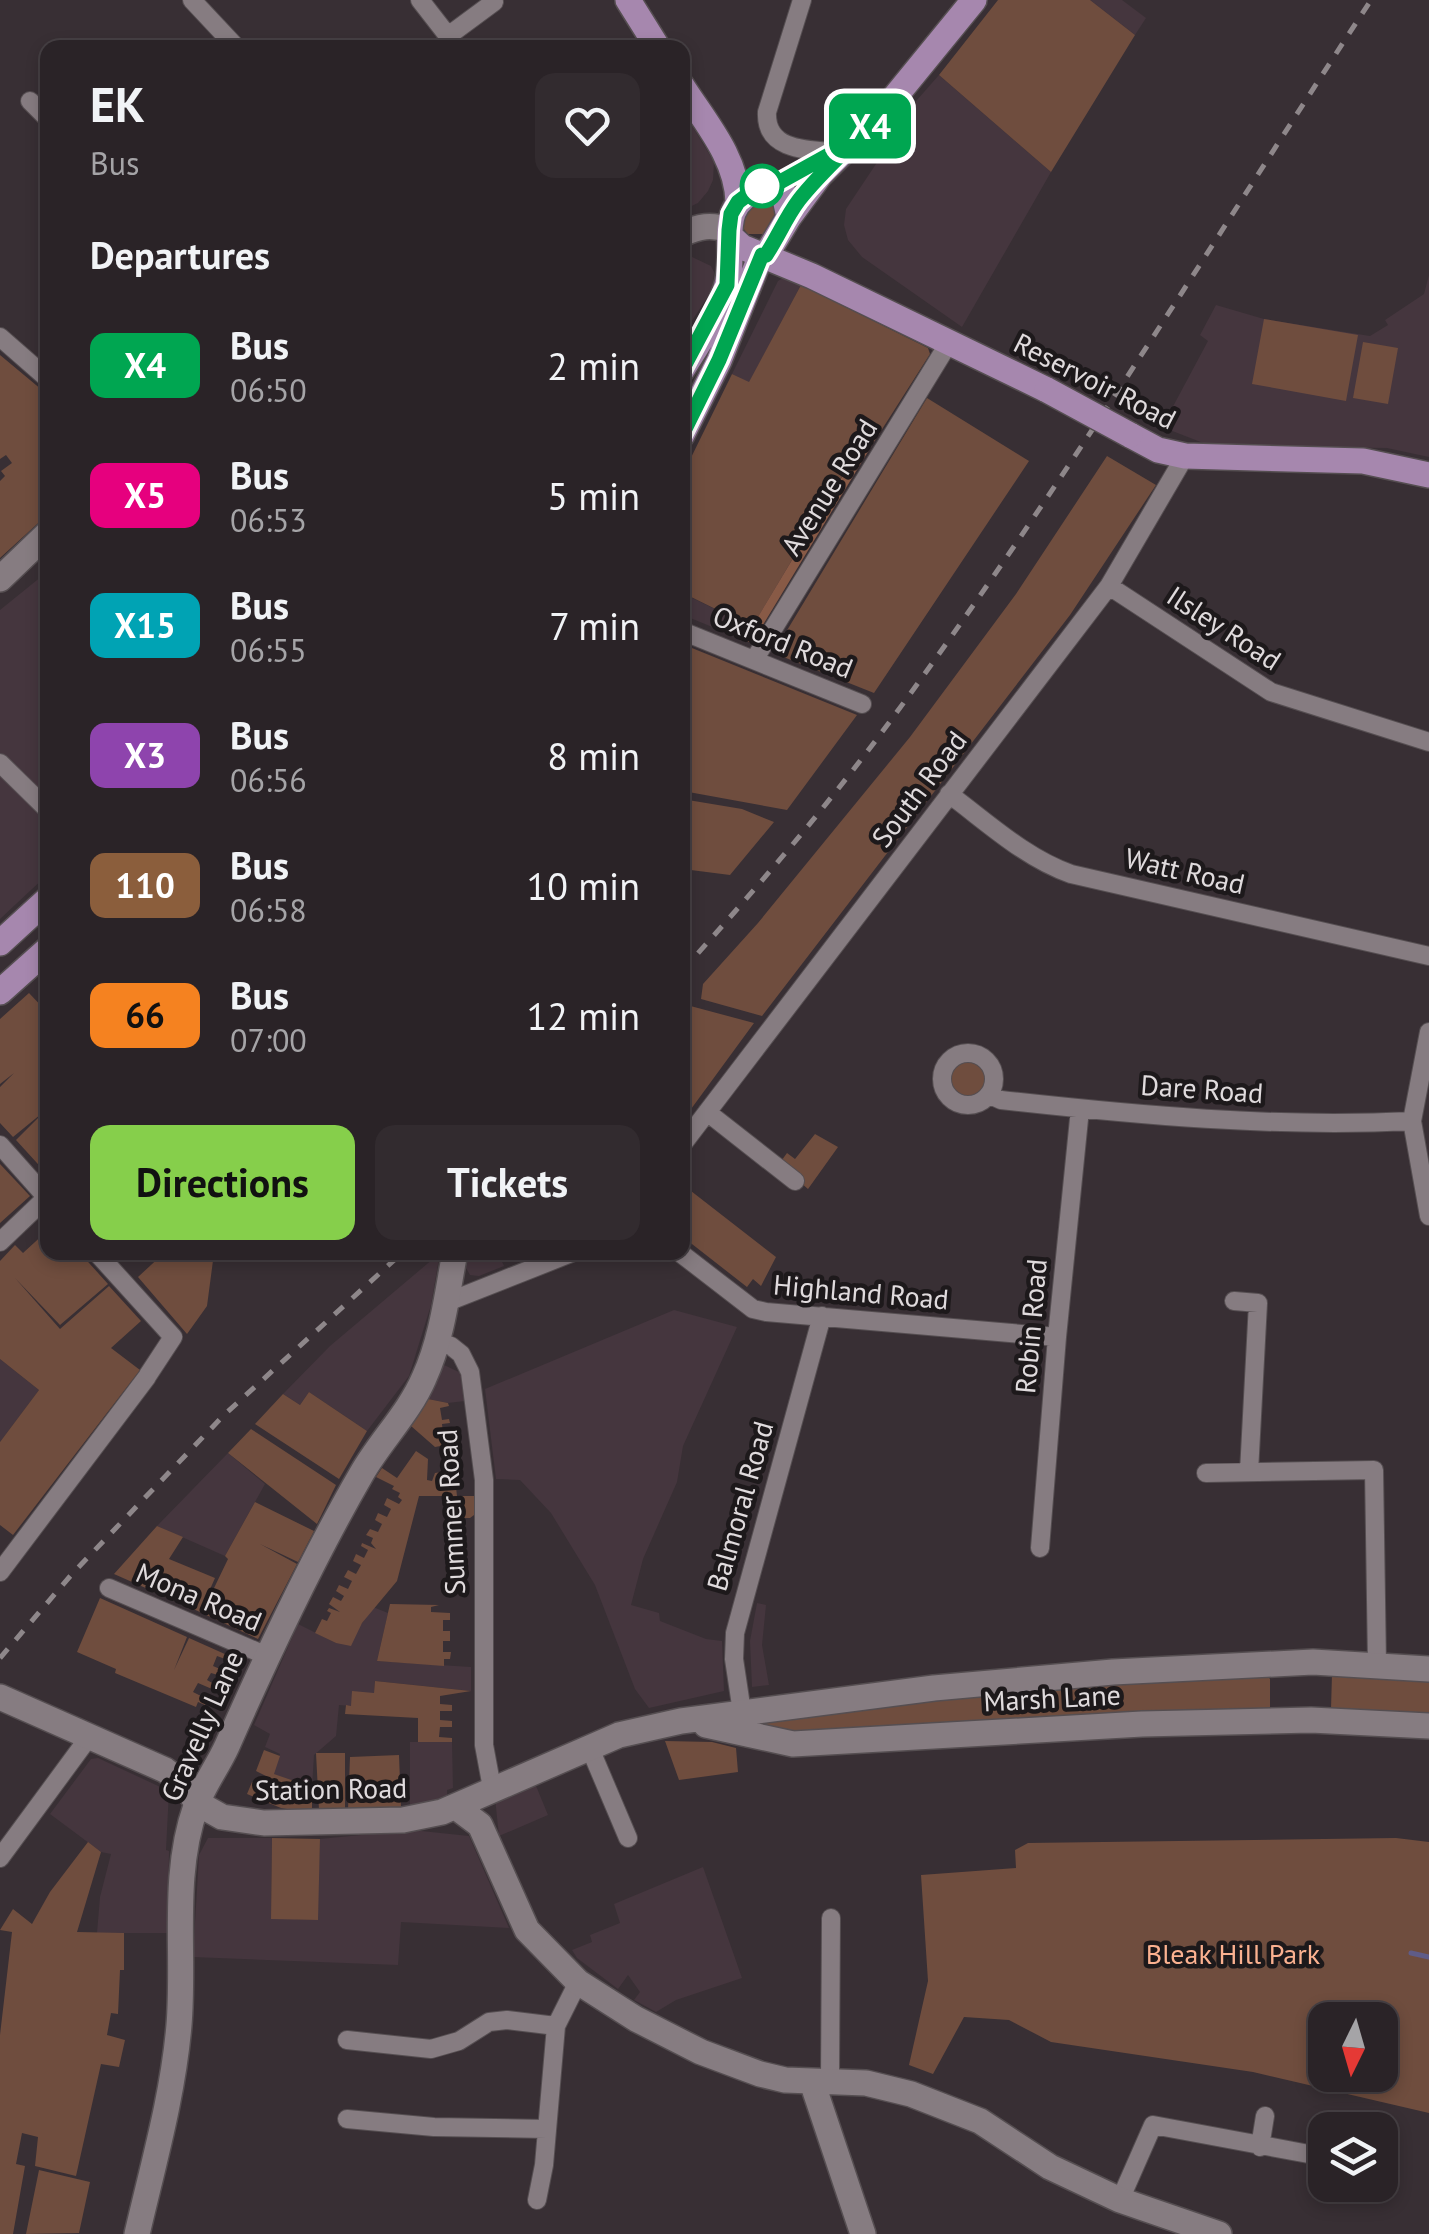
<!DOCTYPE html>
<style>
:root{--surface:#2a2327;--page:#322b2f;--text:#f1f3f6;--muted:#a5a4a7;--line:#464044;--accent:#86cf4b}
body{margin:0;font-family:"PT Sans",sans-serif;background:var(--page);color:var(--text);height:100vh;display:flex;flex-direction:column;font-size:38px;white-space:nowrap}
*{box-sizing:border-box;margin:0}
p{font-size:32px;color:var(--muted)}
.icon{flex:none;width:55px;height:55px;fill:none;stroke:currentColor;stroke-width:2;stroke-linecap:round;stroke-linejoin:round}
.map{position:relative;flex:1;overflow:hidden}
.panel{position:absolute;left:40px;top:40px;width:650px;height:1220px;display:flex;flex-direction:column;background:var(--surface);border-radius:20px;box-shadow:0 5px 15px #0003,0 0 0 2px var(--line)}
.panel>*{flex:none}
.badge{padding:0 20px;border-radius:15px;font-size:35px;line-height:65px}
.needle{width:65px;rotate:185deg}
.buttons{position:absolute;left:1308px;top:2002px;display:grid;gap:20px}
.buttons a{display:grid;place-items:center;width:90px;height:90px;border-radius:20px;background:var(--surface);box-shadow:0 5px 15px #0003,0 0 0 2px var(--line);font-size:50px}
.map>.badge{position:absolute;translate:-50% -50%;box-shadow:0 0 0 5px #fff}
h2{padding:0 50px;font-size:38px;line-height:90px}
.round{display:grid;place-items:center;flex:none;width:105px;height:105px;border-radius:20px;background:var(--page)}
.overview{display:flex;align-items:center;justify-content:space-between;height:170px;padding:0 50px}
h1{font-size:48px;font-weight:700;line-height:75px}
.action{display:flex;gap:20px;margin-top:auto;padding:20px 50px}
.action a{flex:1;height:115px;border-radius:20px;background:var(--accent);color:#111;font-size:40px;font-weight:700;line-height:115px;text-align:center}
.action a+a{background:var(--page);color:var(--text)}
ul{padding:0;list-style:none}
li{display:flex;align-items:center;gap:30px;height:130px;padding:0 50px}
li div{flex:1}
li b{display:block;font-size:38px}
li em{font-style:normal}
li .badge{min-width:110px;font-weight:700;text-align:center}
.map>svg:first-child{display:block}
.built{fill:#45363e}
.green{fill:#6f4d3e;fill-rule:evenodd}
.forest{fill:#885a46}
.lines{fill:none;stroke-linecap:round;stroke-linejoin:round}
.stream{stroke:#5f5c87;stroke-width:5}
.street-casing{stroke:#554e51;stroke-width:20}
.secondary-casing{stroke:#554e51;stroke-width:28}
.primary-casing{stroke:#554e51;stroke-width:28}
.street{stroke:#867c81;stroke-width:18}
.secondary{stroke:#867c81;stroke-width:25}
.primary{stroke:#a687ae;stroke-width:25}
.rail{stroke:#8e878a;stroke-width:5;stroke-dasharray:12 12;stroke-linecap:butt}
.primary-bridge-casing{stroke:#554e51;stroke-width:28;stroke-linecap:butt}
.primary-bridge{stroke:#a687ae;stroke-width:25}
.line-casing{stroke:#fff;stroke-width:22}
.line{stroke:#00a651;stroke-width:15}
.stop-dot{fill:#fff;stroke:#00a651;stroke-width:5}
.labels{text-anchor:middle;stroke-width:9;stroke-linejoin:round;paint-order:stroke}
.street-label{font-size:28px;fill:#e0dbdd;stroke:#1d191b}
.park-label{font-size:28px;fill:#fbb190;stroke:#1d191b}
</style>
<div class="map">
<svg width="1429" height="2234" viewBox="0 0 1429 2234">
<rect width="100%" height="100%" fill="#382f34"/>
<!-- built -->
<path class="built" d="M 1090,0 L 1122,0 L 1146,18 L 1135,35 Z
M 939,75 L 1051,172 L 962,327 L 862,257 L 848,240 L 844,225 L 846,209 L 878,161 L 880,145 L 887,134 Z
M 683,111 L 714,162 L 713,180 L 708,191 L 698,203 L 683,210 Z
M 692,257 L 711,266 L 714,272 L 713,289 L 683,334 L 683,260 Z
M 1429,275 L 1429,457 L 1387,448 L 1211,446 L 1162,427 L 1208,341 L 1200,335 L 1216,305 L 1264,319 L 1370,336 L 1388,325 L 1385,320 L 1424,294 Z
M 783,278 L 801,285 L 749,383 L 732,374 L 778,281 Z
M 47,572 L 47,875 L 0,919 L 0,610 Z
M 682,593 L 752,627 L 744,640 L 683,615 Z
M 440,1253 L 431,1305 L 409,1376 L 367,1431 L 309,1392 L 300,1405 L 283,1394 L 330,1346 Z
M 467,1253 L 498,1253 L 504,1266 L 479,1276 L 470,1275 L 466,1268 Z
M 674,1310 L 737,1327 L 683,1446 L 677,1482 L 643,1559 L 631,1605 L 659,1613 L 660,1621 L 706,1639 L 722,1641 L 724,1691 L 649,1708 L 635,1689 L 595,1585 L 551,1513 L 520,1480 L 496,1479 L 485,1389 Z
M 0,1359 L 39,1390 L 0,1442 Z
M 444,1365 L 461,1373 L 465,1401 L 448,1403 L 428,1399 Z
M 228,1453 L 265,1484 L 225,1556 L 157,1526 Z
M 757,1603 L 766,1605 L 762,1645 L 769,1685 L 752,1687 L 750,1641 Z
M 373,1607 L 388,1613 L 377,1661 L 471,1667 L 471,1691 L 375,1681 L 374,1693 L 351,1706 L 339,1705 L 336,1736 L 314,1755 L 312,1787 L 273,1774 L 280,1754 L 265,1747 L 270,1734 L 254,1725 L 298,1624 L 336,1643 L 362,1623 Z
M 410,1742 L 452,1742 L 453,1788 L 447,1790 L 447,1797 L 410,1806 Z
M 98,1758 L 169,1791 L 166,1850 L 169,1851 L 168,1933 L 97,1933 L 100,1897 L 111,1854 L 101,1852 L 50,1814 L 91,1759 Z
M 534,1781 L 548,1815 L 499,1836 L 495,1798 Z
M 412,1830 L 469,1836 L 509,1928 L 401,1922 L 398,1965 L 193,1957 L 199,1855 L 208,1838 L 272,1838 L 271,1918 L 317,1920 L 320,1839 Z
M 703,1867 L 742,1978 L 676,2000 L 656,2012 L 634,2000 L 640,1992 L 628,1975 L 618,1989 L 577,1958 L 572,1950 L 592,1942 L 590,1935 L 620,1923 L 614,1904 Z"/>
<!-- green -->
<path class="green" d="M 998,0 L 1090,0 L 1135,35 L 1051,172 L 939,75 Z
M 767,201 L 779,212 L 768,234 L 748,234 L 742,227 L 746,210 Z
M 801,285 L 928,348 L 930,354 L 872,445 L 863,441 L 752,627 L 683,593 L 683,474 L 732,374 L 749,382 Z
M 1264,319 L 1358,335 L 1346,401 L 1252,384 Z
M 1363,342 L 1398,348 L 1388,404 L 1353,398 Z
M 0,355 L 48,395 L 47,515 L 0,558 L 0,481 L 5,476 L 1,471 L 12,463 L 6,455 L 0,459 Z
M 927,398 L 1029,461 L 874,693 L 781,656 L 777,647 Z
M 1107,456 L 1156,485 L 1070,615 L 762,1016 L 701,999 L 703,984 L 758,923 L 910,737 L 1016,594 Z
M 682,644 L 857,715 L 787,810 L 683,791 Z
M 682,799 L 742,809 L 774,822 L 730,875 L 683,869 Z
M 29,993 L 47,1012 L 47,1174 L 16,1140 L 46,1110 L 13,1137 L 0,1123 L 0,1087 L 14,1073 L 0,1084 L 0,1019 Z
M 683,1004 L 754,1023 L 683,1120 L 682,1004 Z
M950 1079a18 18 0 1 1 36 0a18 18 0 1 1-36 0Z
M 815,1134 L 838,1147 L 808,1189 L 779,1164 L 787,1153 L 795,1159 Z
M 0,1164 L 30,1196 L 0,1223 Z
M 682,1184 L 776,1257 L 761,1286 L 753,1279 L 747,1287 L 683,1237 Z
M 47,1231 L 48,1252 L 80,1253 L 108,1284 L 60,1325 L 15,1278 L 60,1329 L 109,1286 L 141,1321 L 111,1348 L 140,1370 L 13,1535 L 0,1525 L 0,1442 L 39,1390 L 0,1359 L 0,1261 L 15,1245 L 23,1253 Z
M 164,1253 L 214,1253 L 207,1306 L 187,1334 L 138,1277 Z
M 309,1392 L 367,1431 L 339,1479 L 255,1424 L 283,1394 L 300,1405 Z
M 428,1399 L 448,1403 L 449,1406 L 440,1408 L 442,1420 L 449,1419 L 450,1423 L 442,1424 L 443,1433 L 451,1432 L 452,1439 L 446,1440 L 446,1445 L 435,1447 L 411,1426 Z
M 251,1429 L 336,1485 L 317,1524 L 228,1453 Z
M 416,1451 L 428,1459 L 427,1480 L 432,1481 L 435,1473 L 454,1470 L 457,1496 L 474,1496 L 474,1515 L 470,1518 L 457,1518 L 456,1496 L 419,1496 L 397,1581 L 362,1623 L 351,1646 L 336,1643 L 315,1633 L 322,1619 L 327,1621 L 331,1613 L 327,1611 L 329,1608 L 340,1612 L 329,1604 L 333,1597 L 341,1601 L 344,1596 L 336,1591 L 339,1585 L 348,1589 L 352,1581 L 344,1577 L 348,1570 L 356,1574 L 361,1565 L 353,1561 L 356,1554 L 364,1558 L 368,1550 L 361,1546 L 362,1543 L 376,1549 L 371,1543 L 373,1538 L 366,1535 L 370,1529 L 378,1532 L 382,1524 L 375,1520 L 378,1513 L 387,1517 L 391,1509 L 384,1505 L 387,1498 L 399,1504 L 402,1500 L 398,1497 L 400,1493 L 392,1489 L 394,1486 L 376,1477 L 382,1468 L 397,1478 Z
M 255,1502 L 314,1531 L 298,1562 L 260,1544 L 297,1564 L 258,1639 L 202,1613 L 228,1559 L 225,1556 Z
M 157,1526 L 183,1537 L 169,1559 L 215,1578 L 200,1612 L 114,1574 Z
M 100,1598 L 187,1637 L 174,1670 L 189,1638 L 227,1655 L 225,1659 L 217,1656 L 213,1666 L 220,1669 L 218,1675 L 211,1673 L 207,1680 L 214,1684 L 212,1689 L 198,1683 L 193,1692 L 207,1699 L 205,1705 L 198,1702 L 196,1707 L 115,1673 L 116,1669 L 77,1652 Z
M 390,1604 L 439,1605 L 431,1607 L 431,1612 L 450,1613 L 450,1620 L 443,1620 L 443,1631 L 450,1631 L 450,1641 L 443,1641 L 443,1652 L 451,1652 L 450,1659 L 444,1659 L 444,1666 L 377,1661 Z
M 1266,1674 L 1270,1679 L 1270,1707 L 1266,1711 L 839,1738 L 759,1728 L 760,1722 L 1051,1685 Z
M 1332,1674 L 1429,1676 L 1429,1721 L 1331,1709 Z
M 375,1681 L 471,1691 L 440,1696 L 440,1704 L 452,1705 L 452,1711 L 440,1711 L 440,1720 L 452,1721 L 452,1727 L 440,1727 L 439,1737 L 452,1738 L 452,1742 L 418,1742 L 418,1718 L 345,1714 L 346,1705 L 351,1706 L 352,1691 L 374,1693 Z
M 665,1741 L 712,1742 L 736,1748 L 738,1772 L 679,1780 Z
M 264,1750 L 280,1756 L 274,1774 L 312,1787 L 312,1813 L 281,1808 L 247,1794 L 252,1782 L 261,1786 L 268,1777 L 256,1771 Z
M 316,1753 L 345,1753 L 345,1810 L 319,1810 Z
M 399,1755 L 401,1807 L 348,1810 L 350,1757 Z
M 272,1838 L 320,1839 L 318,1920 L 271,1919 Z
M 1396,1838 L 1429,1842 L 1429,2113 L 1253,2072 L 1051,2042 L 1009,2020 L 964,2017 L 933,2074 L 909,2065 L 928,1981 L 921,1875 L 1016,1868 L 1015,1850 L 1028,1843 ZM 1325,2020 L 1380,2020 L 1380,2075 L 1325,2075 Z
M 88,1842 L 101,1852 L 77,1932 L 124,1933 L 124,1970 L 120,1970 L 118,2014 L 111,2013 L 107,2035 L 125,2040 L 119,2067 L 101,2064 L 76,2176 L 35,2166 L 38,2137 L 22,2133 L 16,2164 L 25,2166 L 13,2234 L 0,2234 L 0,2035 L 12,1932 L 0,1930 L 13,1909 L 32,1924 L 50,1892 Z
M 39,2170 L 90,2182 L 79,2233 L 26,2234 Z"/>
<!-- forest -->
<path class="forest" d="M 864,440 L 872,445 L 752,643 L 744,640 Z"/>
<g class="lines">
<!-- stream -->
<path class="stream" d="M 1411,1953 L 1429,1957"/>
<!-- street casing -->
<g class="street-casing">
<path id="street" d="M 192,0 L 237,48
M 420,0 L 448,36 L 494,2
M 802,0 L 767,112 C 765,150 806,150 834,152
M 30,101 L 48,119
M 0,337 L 48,379
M 1109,586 L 1271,692 L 1429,742
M 682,631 L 862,704
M 754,660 L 950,341
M 0,763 L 48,810
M 949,794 C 987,822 1025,858 1071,874 L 1429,956
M 1429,1032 L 1412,1121 L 1429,1216
M942 1079a26 26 0 1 1 52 0a26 26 0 1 1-52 0Z
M 990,1095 L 1001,1100 C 1136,1115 1276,1128 1412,1121
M 707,1112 L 795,1181
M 0,1145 L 48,1199
M 682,1145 L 1109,586 L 1185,456
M 0,1242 L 46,1198
M 96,1252 L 173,1337 L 148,1375
M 679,1252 L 753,1309 L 766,1312 L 1057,1337
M 1234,1301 L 1258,1303 L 1249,1472
M 445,1303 L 574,1252
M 437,1342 L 451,1346 L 461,1354 L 470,1372 L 484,1480 L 484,1745 L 492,1788
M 1206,1473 L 1374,1470 L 1377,1664
M 1040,1548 L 1057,1337 L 1080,1109
M 0,1572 L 147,1377
M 109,1588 L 267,1656
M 742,1712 L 734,1659 L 735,1633 L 822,1316
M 589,1746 L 628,1838
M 0,1858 L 89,1737
M 347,2040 L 431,2049 L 459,2041 L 489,2022 L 507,2020 L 556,2026
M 830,2082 L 831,1918
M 347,2119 L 434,2127 L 547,2129
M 1260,2147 L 1265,2116
M 537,2200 L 544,2165 L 556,2026 L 578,1982
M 1120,2200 L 1153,2125 L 1325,2157"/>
</g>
<!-- secondary casing -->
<g class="secondary-casing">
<path id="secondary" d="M 682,234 C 699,226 711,224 729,230
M 0,579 L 48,533
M 0,1697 L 165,1770 L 184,1784 L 197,1803 L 222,1817 L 264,1823 L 403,1820 L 442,1812 L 619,1735 L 681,1721 L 934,1688 L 1113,1672 L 1313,1662 L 1429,1669
M 706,1725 L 793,1744 L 1142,1724 L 1311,1720 L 1429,1726
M 456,1807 L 480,1825 L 527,1930 L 578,1982 L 636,2019 L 701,2052 L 760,2074 L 785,2080 L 866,2083 L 911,2094 L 980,2121 L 1050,2167 L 1120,2200 L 1219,2234
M 812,2082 L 863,2234
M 137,2234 C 153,2165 173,2096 179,2025 C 185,1953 171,1876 196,1806 C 203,1786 218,1766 227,1746 C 268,1653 311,1561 362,1473 C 381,1440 409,1413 424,1378 C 442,1339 447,1294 455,1252"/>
</g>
<!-- primary casing -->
<g class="primary-casing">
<path id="primary" d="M 628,0 L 658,48
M 682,86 C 705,122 737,158 738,202
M 789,217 L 820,175 L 881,114 L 974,0
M 730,236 L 742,247 L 812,276 L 1047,390
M 682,370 C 698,344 717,317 726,288 C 739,248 711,206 763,187 L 784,194 L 789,217 L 766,255
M 682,435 L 719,361 L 761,255
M 1130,435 L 1158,450 L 1185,456 L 1363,461 L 1429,475
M 0,943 L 48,899
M 0,992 L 48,949"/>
</g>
<!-- street -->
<use href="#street" class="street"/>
<!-- secondary -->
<use href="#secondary" class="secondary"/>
<!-- primary -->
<use href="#primary" class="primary"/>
<!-- rail -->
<path class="rail" d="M 682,971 C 755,890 826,808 891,720 C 1062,488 1213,241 1371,0
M 0,1658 L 72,1574 L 224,1415 L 403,1252"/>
<!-- primary-bridge casing -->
<g class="primary-bridge-casing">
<path id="primary-bridge" d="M 1047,390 L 1130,435"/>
</g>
<!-- primary-bridge -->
<use href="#primary-bridge" class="primary-bridge"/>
</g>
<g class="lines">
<!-- line casing -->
<g class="line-casing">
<path id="line" d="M 682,370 L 727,285 L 729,230 L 731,214 L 738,202 L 754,190 L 771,187 L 834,152 L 881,114 C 854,144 823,169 799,200 C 786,217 778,237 766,255 L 762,255 L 719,360 L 682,435"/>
</g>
<!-- line -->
<use href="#line" class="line"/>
</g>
<!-- markers -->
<circle class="stop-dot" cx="762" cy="186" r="20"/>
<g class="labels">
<!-- street labels -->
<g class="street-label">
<text transform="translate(1095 381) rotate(27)" y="10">Reservoir Road</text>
<text transform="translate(829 487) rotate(-58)" y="10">Avenue Road</text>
<text transform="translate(1224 628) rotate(33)" y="10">Ilsley Road</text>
<text transform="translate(783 642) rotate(22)" y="10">Oxford Road</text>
<text transform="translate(919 789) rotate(-53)" y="10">South Road</text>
<text transform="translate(1185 871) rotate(13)" y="10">Watt Road</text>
<text transform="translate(1202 1089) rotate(4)" y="10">Dare Road</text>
<text transform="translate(861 1292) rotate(5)" y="10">Highland Road</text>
<text transform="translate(1031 1326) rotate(-85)" y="10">Robin Road</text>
<text transform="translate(740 1506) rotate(-74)" y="10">Balmoral Road</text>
<text transform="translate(451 1512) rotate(-93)" y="10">Summer Road</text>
<text transform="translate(199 1597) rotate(23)" y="10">Mona Road</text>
<text transform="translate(1052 1698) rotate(-3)" y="10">Marsh Lane</text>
<text transform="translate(202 1726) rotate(-66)" y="10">Gravelly Lane</text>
<text transform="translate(331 1789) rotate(-1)" y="10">Station Road</text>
</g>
<!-- park labels -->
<g class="park-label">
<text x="1233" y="1964">Bleak Hill Park</text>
</g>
</g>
</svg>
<div class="buttons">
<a><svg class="needle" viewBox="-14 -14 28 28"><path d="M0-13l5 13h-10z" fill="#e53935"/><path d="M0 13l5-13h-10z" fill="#a5a4a7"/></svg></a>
<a><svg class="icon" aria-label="layers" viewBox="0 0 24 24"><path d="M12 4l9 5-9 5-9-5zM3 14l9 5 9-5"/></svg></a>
</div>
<b class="badge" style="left:870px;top:126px;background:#00a651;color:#fff">X4</b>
<section class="panel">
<div class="overview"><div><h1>EK</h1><p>Bus</p></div><a class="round"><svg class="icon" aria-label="heart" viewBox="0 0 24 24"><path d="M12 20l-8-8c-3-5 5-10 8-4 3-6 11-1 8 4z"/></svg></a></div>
<h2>Departures</h2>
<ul>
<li><span class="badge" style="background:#00a651;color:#fff">X4</span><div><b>Bus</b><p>06:50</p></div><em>2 min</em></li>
<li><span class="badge" style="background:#e6007e;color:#fff">X5</span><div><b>Bus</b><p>06:53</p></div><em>5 min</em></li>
<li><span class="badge" style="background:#00a3b4;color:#fff">X15</span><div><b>Bus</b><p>06:55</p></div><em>7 min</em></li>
<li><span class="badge" style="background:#8e44ad;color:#fff">X3</span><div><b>Bus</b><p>06:56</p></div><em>8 min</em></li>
<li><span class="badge" style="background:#8b5e3c;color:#fff">110</span><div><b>Bus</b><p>06:58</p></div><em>10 min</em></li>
<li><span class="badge" style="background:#f58220;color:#111">66</span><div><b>Bus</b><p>07:00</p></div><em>12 min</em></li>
</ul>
<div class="action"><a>Directions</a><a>Tickets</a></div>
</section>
</div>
